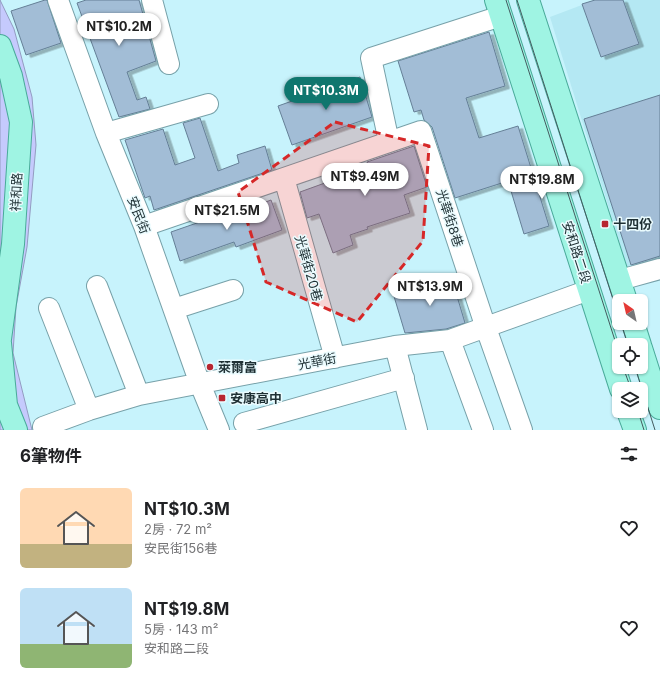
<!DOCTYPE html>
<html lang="zh-TW">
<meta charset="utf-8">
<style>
body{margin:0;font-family:Inter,"Noto Sans TC",sans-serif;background:#f2f2f2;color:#202124;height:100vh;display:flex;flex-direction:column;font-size:15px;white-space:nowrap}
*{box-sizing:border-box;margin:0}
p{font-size:13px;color:#757577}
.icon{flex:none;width:22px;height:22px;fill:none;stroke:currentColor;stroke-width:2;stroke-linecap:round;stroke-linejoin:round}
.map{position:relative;height:430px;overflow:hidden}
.side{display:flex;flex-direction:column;background:#fff;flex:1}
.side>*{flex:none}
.needle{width:26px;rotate:326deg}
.tools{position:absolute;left:612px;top:294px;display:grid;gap:8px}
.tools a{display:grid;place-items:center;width:36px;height:36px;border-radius:6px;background:#fff;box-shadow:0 1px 3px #0004;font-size:20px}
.price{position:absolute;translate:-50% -34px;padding:0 9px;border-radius:14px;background:#fff;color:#222;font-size:13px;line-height:26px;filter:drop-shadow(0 1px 2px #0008)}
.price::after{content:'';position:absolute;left:50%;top:24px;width:12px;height:9px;margin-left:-6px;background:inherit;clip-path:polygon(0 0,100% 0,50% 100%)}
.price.on{background:#0f766e;color:#fff}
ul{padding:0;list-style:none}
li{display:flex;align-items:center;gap:12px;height:100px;padding:0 20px}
li span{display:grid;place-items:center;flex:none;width:112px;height:80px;border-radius:6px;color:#555}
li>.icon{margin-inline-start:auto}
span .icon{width:48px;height:48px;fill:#fffc;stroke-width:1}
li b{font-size:17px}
h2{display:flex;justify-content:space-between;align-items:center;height:48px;padding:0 20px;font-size:17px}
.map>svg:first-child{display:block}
.built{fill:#b4e8f3}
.water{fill:#c5cafd;stroke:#939cc1}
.building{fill:#a2bdd6;stroke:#657f96;filter:url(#shadow)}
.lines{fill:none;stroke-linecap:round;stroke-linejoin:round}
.minor-casing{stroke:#77a1a9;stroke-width:22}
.major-casing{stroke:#49aa99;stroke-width:24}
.minor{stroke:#fff;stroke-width:20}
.major{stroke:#9ff4e3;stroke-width:22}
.tram{stroke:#435a5f;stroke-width:1}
.marked{fill:#d62828;fill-opacity:0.2;stroke:#d62828;stroke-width:3;stroke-dasharray:8 5;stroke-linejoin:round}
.poi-dot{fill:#b72631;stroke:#eafbfe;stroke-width:1.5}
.labels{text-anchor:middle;stroke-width:3;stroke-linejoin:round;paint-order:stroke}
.street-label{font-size:13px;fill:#1f3034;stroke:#eafbfe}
.poi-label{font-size:13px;font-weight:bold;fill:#1f3034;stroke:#eafbfe;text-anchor:start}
</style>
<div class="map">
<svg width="660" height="430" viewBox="0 0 660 430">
<defs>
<filter id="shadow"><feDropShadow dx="4.5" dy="2.5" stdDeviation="0" flood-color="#0004"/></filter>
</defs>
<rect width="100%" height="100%" fill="#c7f3fc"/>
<path class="built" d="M 595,0 L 660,0 L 660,261 L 628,270 L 550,17 Z"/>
<path class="water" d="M 0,0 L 14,29 L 32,97 L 36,145 L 27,247 L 16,307 L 13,353 L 32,430 L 0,430 Z"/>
<path class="building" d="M 45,0 L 47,0 L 61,43 L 26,55 L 11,11 Z
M 86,0 L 139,0 L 156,61 L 127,72 L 137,100 L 146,97 L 150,109 L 119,117 L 77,3 Z
M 595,0 L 623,0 L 639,44 L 601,57 L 582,4 Z
M 489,32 L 505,86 L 466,98 L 479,138 L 518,126 L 549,226 L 524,234 L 508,181 L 455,198 L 432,127 L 424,120 L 421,110 L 414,112 L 398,61 Z
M 360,77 L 372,117 L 292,145 L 278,106 Z
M 660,95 L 660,256 L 631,265 L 584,119 Z
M 200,118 L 218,171 L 239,163 L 237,155 L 265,146 L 272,170 L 154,210 L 150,196 L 145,198 L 125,140 L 163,129 L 175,165 L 195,158 L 183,123 Z
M 414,146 L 427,187 L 404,195 L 410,213 L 367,227 L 368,229 L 350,235 L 353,245 L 333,253 L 319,214 L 307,218 L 300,192 L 369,167 L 367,162 Z
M 271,200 L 282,230 L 236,247 L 234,242 L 180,261 L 171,232 L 217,216 L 218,220 Z
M 451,276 L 465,323 L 446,329 L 405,333 L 393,293 Z"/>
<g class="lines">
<defs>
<path id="minor" d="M 58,0 L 106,133 L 144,226 L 200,384 L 219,430
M 152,0 L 169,64
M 106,133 L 208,104
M 389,142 L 371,58 L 501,16
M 284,178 L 335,358
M 144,226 L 421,131 L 486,328 L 522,430
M 620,280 L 660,269
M 97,286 L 139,395
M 49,308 L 89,410
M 174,309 L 233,290
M 450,340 L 483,430
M 395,346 L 417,430
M 244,423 L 404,378
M 43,427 L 89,410 L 139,395 L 395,346 L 450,340 L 589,290"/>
<path id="major" d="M 496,0 L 621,389
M 528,0 L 626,301
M 0,46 L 11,76 L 21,122 L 13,244 L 0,339
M 633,323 L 640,345
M 0,343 L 6,405 L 16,430
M 641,348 L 660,408
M 628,411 L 635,430"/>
</defs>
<use href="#minor" class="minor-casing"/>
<use href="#major" class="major-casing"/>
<use href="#minor" class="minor"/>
<use href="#major" class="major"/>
<path class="tram" d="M 506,0 L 619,353
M 517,0 L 619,318
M 621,323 L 628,345
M 623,367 L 631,389
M 635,367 L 655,430
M 638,411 L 644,430"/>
</g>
<path class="marked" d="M 335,122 L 429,146 L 423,241 L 357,322 L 266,282 L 238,192 Z"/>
<g class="poi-dot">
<rect x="601" y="220" width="8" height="8" rx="2"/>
<circle cx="210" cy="367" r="4"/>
<rect x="218" y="394" width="8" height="8" rx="2"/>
</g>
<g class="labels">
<g class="street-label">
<text transform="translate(16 192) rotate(-87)" y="5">祥和路</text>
<text transform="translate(139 215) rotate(69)" y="5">安民街</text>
<text transform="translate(450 218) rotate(72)" y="5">光華街8巷</text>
<text transform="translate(577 252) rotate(72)" y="5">安和路二段</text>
<text transform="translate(309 268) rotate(74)" y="5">光華街20巷</text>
<text transform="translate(317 361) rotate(-11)" y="5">光華街</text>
</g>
<g class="poi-label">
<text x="613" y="229">十四份</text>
<text x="218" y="372">萊爾富</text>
<text x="230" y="403">安康高中</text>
</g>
</g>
</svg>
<div class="tools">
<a><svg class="needle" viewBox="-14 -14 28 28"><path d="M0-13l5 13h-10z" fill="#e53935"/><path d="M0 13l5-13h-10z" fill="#757577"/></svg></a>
<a><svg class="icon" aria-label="locate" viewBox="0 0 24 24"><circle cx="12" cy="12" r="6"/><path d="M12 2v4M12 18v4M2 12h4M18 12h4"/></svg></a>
<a><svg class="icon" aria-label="layers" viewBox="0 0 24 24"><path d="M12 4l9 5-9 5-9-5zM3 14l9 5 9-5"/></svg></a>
</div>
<b class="price" style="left:119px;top:47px">NT$10.2M</b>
<b class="price on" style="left:326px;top:111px">NT$10.3M</b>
<b class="price" style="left:365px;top:197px">NT$9.49M</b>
<b class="price" style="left:542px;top:200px">NT$19.8M</b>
<b class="price" style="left:227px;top:231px">NT$21.5M</b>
<b class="price" style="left:430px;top:307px">NT$13.9M</b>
</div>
<section class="side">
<h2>6筆物件<svg class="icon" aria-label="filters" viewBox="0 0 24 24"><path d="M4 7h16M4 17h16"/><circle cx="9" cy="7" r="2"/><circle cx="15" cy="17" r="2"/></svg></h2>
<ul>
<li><span style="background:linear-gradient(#ffd9b3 70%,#c2b280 0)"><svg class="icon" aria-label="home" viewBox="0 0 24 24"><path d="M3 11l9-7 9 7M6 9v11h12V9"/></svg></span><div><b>NT$10.3M</b><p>2房 · 72 m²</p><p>安民街156巷</p></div><svg class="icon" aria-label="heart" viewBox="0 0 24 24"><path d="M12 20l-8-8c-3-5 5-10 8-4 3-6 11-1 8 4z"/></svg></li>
<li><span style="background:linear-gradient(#bfe0f5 70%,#8fb573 0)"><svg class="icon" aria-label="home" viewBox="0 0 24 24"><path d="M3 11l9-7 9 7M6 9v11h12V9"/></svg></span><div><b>NT$19.8M</b><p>5房 · 143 m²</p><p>安和路二段</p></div><svg class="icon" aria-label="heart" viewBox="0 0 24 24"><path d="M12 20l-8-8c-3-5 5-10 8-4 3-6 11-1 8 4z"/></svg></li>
</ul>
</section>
